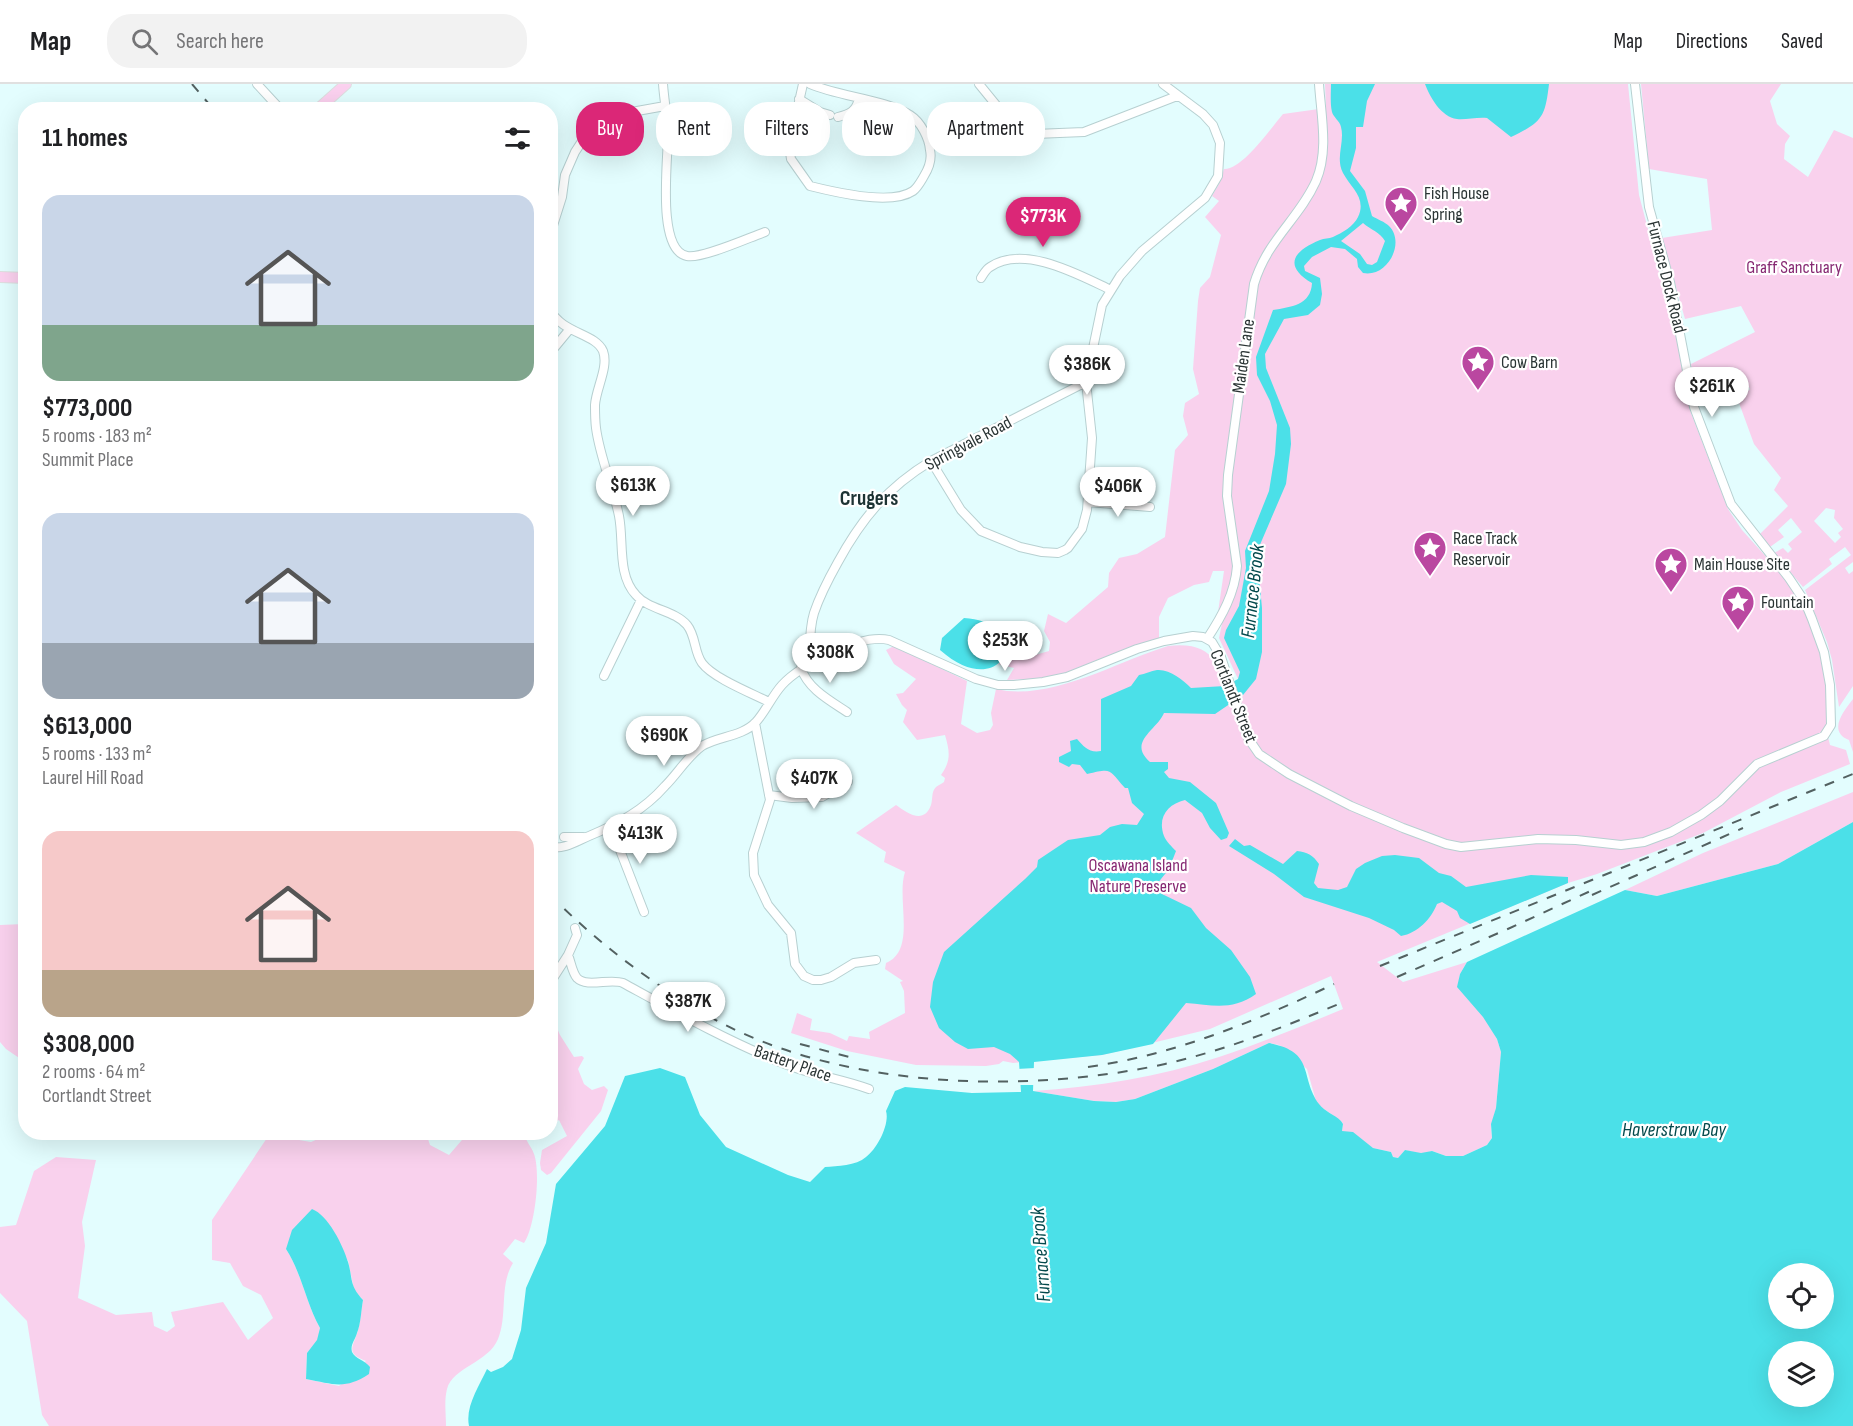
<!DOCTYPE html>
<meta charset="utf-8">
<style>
body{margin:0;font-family:"Sofia Sans Condensed",sans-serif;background:#f2f2f2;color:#202124;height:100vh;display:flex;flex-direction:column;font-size:22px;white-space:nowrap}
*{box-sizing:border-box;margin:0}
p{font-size:20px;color:#757577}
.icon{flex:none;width:33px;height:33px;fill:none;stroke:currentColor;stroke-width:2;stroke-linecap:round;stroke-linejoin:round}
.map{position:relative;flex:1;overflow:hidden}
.details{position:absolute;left:18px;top:18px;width:540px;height:1038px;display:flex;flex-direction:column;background:#fff;border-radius:24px;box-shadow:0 6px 24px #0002}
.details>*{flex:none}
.top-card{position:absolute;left:576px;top:18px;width:570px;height:54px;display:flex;gap:12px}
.tools{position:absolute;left:1768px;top:1179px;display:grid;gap:12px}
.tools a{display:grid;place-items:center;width:66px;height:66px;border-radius:50%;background:#fff;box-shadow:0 6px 24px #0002;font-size:30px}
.price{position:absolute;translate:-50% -51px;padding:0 14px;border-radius:21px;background:#fff;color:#222;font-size:20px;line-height:39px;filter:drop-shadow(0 2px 3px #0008)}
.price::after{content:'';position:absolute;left:50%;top:36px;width:18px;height:14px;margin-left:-9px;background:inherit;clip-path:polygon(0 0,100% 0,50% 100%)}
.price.selected{background:#db2777;color:#fff}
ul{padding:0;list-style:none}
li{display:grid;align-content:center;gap:12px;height:318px;padding:0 24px}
li span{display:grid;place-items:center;height:186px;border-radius:18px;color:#555}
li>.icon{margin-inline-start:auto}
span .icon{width:108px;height:108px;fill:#fffc;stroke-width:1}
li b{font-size:26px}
h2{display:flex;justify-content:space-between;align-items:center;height:72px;padding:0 24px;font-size:26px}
.chip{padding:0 21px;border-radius:24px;background:#fff;box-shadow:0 6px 24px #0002;font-size:21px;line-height:54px}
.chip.selected{background:#db2777;color:#fff}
header{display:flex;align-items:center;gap:36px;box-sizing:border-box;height:84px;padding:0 30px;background:#fff;border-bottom:2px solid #e0e0e0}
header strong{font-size:28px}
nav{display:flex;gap:33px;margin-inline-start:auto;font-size:21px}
.search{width:420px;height:54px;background:#f2f2f2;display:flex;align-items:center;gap:15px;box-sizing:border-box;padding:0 21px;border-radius:24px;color:#757577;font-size:22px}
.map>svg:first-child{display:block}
.green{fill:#f9d1ed;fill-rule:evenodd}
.water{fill:#4be0e8;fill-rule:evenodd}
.pier{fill:#e3fdfe}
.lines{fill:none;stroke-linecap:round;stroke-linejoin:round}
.minor-casing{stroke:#b7d0d1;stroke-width:10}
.major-casing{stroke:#dddfdf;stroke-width:12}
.minor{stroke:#fff;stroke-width:8}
.major{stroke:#fbd1ef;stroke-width:10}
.rail{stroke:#536161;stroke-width:2;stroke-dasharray:10 10;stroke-linecap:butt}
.labels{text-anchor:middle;stroke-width:4.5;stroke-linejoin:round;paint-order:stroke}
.poi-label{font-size:18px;fill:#2a3434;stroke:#fff;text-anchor:start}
.park-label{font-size:18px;fill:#862872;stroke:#fff}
.street-label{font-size:18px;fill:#2a3434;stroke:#fff}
.water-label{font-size:20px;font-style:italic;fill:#03494c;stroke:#fff}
.quarter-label{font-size:21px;font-weight:bold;fill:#1e3334;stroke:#fff}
</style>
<header>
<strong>Map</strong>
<div class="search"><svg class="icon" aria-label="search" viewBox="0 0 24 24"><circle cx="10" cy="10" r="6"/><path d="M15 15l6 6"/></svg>Search here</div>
<nav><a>Map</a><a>Directions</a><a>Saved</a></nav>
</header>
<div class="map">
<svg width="1853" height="1342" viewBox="0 0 1853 1342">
<rect width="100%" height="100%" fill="#e3fdfe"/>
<path class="green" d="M 1325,0 L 1628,0 L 1639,111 L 1677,255 L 1691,329 L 1728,425 L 1742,446 L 1786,495 L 1802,521 L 1820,566 L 1827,598 L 1828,637 L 1826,645 L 1830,661 L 1846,666 L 1850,680 L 1781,708 L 1703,749 L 1597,790 L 1568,799 L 1377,878 L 1403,898 L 1467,878 L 1460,890 L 1458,903 L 1483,932 L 1497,955 L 1501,968 L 1496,1024 L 1491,1043 L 1492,1054 L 1487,1061 L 1463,1072 L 1446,1072 L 1432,1067 L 1421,1070 L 1405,1066 L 1398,1074 L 1393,1073 L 1391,1068 L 1373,1064 L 1342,1047 L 1343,1040 L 1341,1037 L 1321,1023 L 1316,1017 L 1307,985 L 1279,961 L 1269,959 L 1213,985 L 1135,1015 L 1116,1018 L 1094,1017 L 1033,1007 C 1096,1003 1159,993 1219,973 C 1261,959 1302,942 1343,925 L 1331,892 L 1210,945 L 1102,971 L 1013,979 L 1003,977 L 999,980 L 986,982 L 916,981 L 847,967 L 791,949 L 797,929 L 812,935 L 810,946 L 830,949 L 847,957 L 849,952 L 870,955 L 869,948 L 905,929 L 904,907 L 900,898 L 903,897 L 885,885 L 886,879 C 917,866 896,815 905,788 L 884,778 L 886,768 L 856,749 L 896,721 C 907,729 924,741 931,721 C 933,715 931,708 936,703 C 938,701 942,700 944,698 L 945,694 L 941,691 C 951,677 950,668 945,651 L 917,656 L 903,638 L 907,626 L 902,621 L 896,610 L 903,609 L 916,595 L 894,580 L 886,566 L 894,562 L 967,597 L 961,640 L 977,649 L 990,646 L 993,641 L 991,629 L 996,605 C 1050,618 1118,577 1168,562 C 1216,557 1218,582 1232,619 L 1238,595 L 1219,554 L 1228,511 L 1217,535 L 1224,487 L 1213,487 L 1209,498 L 1194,501 L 1168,514 L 1159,533 L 1159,554 C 1125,564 1093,583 1059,592 C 1044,596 1023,595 1007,596 L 1014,584 L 998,580 L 1002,578 L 1006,557 L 1001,550 L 1022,543 L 1035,571 L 1049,567 L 1050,558 L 1044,547 L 1048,530 L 1066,539 L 1108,503 L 1109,489 L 1119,474 L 1137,470 L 1165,453 L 1175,366 L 1188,351 L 1183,332 L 1185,319 L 1199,310 L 1193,285 L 1198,217 L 1200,204 L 1210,193 L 1221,151 L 1205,133 L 1219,117 L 1212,112 L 1220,98 L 1224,85 C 1242,86 1271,44 1283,30 L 1326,24 Z
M 1641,0 L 1781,0 L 1770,17 L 1777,40 L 1790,52 L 1785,60 L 1784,75 L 1808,93 L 1834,46 L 1853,54 L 1853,478 L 1845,484 L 1849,490 L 1853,487 L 1853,602 L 1839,623 L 1832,576 L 1827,558 L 1805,506 L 1851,471 L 1845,463 L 1829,475 L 1832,480 L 1803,503 L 1774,469 L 1783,464 L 1788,469 L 1792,465 L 1788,460 L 1802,448 L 1791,434 L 1778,446 L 1784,453 L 1770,463 L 1760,450 L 1788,422 L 1774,406 L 1781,394 L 1754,360 L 1738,316 L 1750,305 L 1737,284 L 1695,306 L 1691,280 L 1755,248 L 1741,222 L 1685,235 L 1662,154 L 1712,146 L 1707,95 L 1649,85 ZM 1826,424 L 1835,426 L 1834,434 L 1843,445 L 1838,449 L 1841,453 L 1835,459 L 1814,437 Z
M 1853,615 L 1853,668 L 1849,656 C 1827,647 1844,627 1853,615 Z
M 1853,708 L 1853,738 L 1778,780 L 1657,812 L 1625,806 L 1703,769 Z
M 25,840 L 26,840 L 25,978 L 6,965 L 0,958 L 0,841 Z
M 551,930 L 560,951 L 574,973 L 582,972 L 584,974 L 578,985 L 584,1000 L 592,1006 L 604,1002 L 608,1006 L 601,1027 L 551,1089 L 547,1091 L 541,1086 L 540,1079 L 542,1066 L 567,1052 L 559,1036 L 551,1040 Z
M 332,1049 L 420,1049 L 427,1052 L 430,1061 L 449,1071 L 468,1049 L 524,1049 C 525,1056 531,1062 534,1070 C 541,1089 535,1143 524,1159 L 515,1155 L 503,1170 L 513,1179 C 499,1201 508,1231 498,1255 C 488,1279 453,1283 447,1305 C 444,1317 446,1330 446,1342 L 49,1342 L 42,1331 L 27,1237 L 0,1209 L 0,1143 L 16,1141 L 34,1087 L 56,1073 L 96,1076 L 82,1138 L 85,1162 L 78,1214 L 116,1231 L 152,1228 L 154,1242 L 167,1248 L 175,1242 L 171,1228 L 223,1218 L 248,1256 L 273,1234 L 261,1211 L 243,1202 L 230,1179 L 212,1176 L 212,1136 L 269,1051 L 311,1058 ZM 286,1165 L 348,1176 L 354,1206 L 363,1216 C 361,1226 361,1236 358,1246 C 354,1262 344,1269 366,1277 L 339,1302 L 306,1295 L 307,1269 L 318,1256 L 320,1244 C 306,1219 302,1190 286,1165 Z"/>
<path class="water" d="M 1331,0 L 1375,0 L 1367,17 L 1363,43 L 1356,43 L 1356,64 L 1350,87 L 1365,107 L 1372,132 C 1377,135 1385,138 1389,142 C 1406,159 1387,194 1363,189 L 1358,183 L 1357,175 L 1345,165 L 1331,163 L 1312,173 L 1304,182 L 1305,187 L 1320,194 L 1322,210 L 1320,221 L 1308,231 L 1284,235 L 1265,270 L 1266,284 L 1290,344 L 1291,360 L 1286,400 L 1259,463 L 1258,482 L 1262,524 L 1262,568 L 1256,595 L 1243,611 L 1215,630 L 1164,629 C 1157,646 1127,658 1150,678 L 1168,678 L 1168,685 L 1164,688 L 1169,694 L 1190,698 L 1216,719 L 1229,749 L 1227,754 L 1221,756 L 1210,744 L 1202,729 L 1185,716 C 1168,720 1157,733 1164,752 C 1166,757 1172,763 1176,767 L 1169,785 L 1157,800 L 1162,810 L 1191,824 L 1206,844 L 1231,866 L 1250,893 L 1256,910 C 1232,927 1213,921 1186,919 L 1153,960 L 1102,971 L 1034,978 L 1033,1007 L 1094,1017 L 1116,1018 L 1135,1015 L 1213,985 L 1269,959 C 1316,968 1299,992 1319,1020 C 1325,1028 1334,1030 1341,1037 L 1343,1040 L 1342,1047 L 1353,1048 L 1373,1064 L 1391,1068 L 1393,1073 L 1398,1074 L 1405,1066 L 1421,1069 L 1432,1067 L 1446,1072 L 1463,1072 L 1487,1061 L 1492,1054 L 1491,1040 L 1496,1024 L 1501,968 L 1497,955 L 1483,933 L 1457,903 L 1460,890 L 1467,878 L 1625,806 L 1657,812 L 1778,780 L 1853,738 L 1853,1342 L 469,1342 C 465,1323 479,1302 487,1285 L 491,1288 L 503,1283 L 512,1275 L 521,1246 L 526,1204 L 546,1159 L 556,1100 L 605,1042 L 625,992 L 660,984 L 685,993 L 700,1031 L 726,1063 L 788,1091 L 810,1098 L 825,1083 C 837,1082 856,1082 866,1073 C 877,1065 890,1040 886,1027 L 895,1007 L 905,1003 L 972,1009 L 1021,1008 L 1019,978 L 1010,970 L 994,963 L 968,965 L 955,958 L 939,944 L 930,923 L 933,898 L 944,868 L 1025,795 L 1037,783 L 1038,776 L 1068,756 L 1100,751 L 1110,743 L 1122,740 L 1137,741 L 1144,730 L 1132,719 L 1128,704 L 1125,704 C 1108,685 1113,684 1087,690 L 1080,681 L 1072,680 L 1069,683 L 1059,678 L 1059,673 L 1071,667 L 1070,657 L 1077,655 C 1084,663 1089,669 1101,667 L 1101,615 L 1131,602 L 1139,591 C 1145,590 1151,587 1157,586 C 1170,585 1183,596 1191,604 L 1225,602 L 1238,595 L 1240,588 L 1224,554 L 1226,546 L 1239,522 L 1246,484 L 1245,467 L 1269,407 L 1275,370 L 1277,341 L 1270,317 L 1257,291 L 1256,273 L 1273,226 C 1291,223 1311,221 1312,199 C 1283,182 1293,167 1320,156 C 1324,154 1329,155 1333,153 C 1342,149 1354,142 1358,133 C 1367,114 1351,104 1343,89 C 1335,74 1345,58 1341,43 C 1340,37 1333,33 1332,28 C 1330,20 1331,8 1331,0 ZM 1363,139 C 1371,146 1380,148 1385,157 L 1377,178 L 1372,181 L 1367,180 L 1360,170 L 1341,157 ZM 1779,1190 L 1824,1190 L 1824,1234 L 1779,1234 ZM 1779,1268 L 1824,1268 L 1824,1312 L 1779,1312 Z
M 1425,0 L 1549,0 C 1545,34 1542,38 1511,53 L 1487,34 C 1477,33 1465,36 1457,35 C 1441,33 1430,13 1425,0 Z
M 964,534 C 1039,539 1003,622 940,566 L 942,554 Z
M 1235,755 L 1244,762 L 1250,761 L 1283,780 L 1297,767 C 1307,768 1313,771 1319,780 L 1314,799 L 1318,804 L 1338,806 L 1347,803 L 1356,785 L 1365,779 L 1382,772 L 1395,771 L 1419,774 L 1439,789 L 1451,792 L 1466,803 L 1531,791 L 1568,793 L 1568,799 L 1470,840 L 1460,834 L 1457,827 L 1442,818 L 1437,820 C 1431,835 1418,849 1401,852 L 1394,846 L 1369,834 L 1304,813 L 1274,790 L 1229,762 Z
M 312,1125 C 328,1131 343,1161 348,1178 C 353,1195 349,1201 363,1216 C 361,1227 361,1239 357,1249 C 355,1256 350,1261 352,1268 C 355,1275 365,1276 370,1283 L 369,1290 C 345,1306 333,1300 306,1295 L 307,1269 L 317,1256 L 320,1244 C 306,1219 302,1190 286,1165 L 292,1146 Z"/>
<path class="pier" d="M 1035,984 L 1034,1001 L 1020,1001 L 1017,985 Z"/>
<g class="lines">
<defs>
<path id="minor" d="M 257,0 L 281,26
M 663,0 C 664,15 667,31 668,46 C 669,69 655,166 687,172 C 702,175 748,154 765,148
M 803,0 L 789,62 L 791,75 L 810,102 C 834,108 891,122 913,107 C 918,103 921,97 924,92 C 929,84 932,75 930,66 C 929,54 921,38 910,31 C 884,15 840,13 810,0
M 979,0 L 1010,38 L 1035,50 L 1084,48 L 1177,12
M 799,15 L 820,28 L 830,31
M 838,33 C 850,30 856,27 859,15
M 550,151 L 562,113 L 565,91 L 575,68 L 588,48 L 602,38 L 626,29 L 665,22
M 981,194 C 983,191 986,185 990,183 C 1024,160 1079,191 1111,206
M 550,226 C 563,250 595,249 603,267 C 609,283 596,304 595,321 C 595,328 595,336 596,344 C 600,374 613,402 619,432 C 624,457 617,491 636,511 C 649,526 674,526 687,541 C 696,552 694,568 702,579 C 713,594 751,609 769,618
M 550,269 L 569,246
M 931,377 L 961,426 L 981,447 L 1020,463 L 1042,468 L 1058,469 L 1065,466 L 1068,464 L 1082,445 L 1087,426 L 1092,354 L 1086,298
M 1088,418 L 1150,423
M 1207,555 C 1222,532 1235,509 1237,482 L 1227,412 L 1228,391 L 1254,200 C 1267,156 1299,135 1316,97 C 1329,67 1321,31 1319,0
M 809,580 C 810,563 809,545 814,529 C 820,511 829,494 838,478 C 862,434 888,403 931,377 L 1086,298 L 1102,221 L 1120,192 L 1142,167 L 1205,114 L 1218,92 L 1220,59 L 1213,41 L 1203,30 L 1163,0
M 801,584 C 808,605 829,616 847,628
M 604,592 L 641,516
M 755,639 L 770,716 L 753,769 L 754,791 L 768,821 L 791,849 L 795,880 L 804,892 L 813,896 L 821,896 L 831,893 L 854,879 L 876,876
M 769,711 L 792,714 L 822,713 L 848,698
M 611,743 L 644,828
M 564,753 L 583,753
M 550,763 C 564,766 577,757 589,752 C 618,740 644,726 665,702 C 678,689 687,673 702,662 C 718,652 742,653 756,638 C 766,627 772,612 782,601 C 801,580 861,549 889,556 L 976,595 L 998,601 L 1014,601 L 1043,598 L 1067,593 L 1137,565 L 1164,557 L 1193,552 L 1203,553 L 1212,558 L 1221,573 L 1248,654 L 1259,670 L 1289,690 L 1351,722 L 1403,744 L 1446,760 L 1461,763 L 1538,755 L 1576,756 L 1621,761 L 1644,758 L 1671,748 L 1701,731 L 1720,717 L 1757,680 L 1824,652 L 1831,641 L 1830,601 L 1824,568 L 1812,535 L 1805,518 L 1789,494 L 1731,420 L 1694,323 L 1670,198 L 1649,123 L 1635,0
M 575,844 L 577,851 L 568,871 C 571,878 572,888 577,894 C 587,904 610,894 623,899 C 676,928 729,958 785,980 C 812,991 842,995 869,1005
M 550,899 L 568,871"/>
<path id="major" d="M 317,26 L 346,0
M 0,193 L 26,194"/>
</defs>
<use href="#minor" class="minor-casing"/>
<use href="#major" class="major-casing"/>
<use href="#minor" class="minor"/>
<use href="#major" class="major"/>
<path class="rail" d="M 192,0 L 214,26
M 550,811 C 597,858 648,897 705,930 C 834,1005 1022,1011 1165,980 C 1226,966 1284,943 1341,919
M 1592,811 L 1743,744
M 1380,882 L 1853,690
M 1397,893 L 1510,844 L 1597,804
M 800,960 L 849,973
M 1088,983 C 1174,971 1256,937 1334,900"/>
</g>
<defs>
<symbol id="sight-pin" viewBox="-11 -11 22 30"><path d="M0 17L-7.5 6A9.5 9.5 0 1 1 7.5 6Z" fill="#ba47a0" stroke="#fff"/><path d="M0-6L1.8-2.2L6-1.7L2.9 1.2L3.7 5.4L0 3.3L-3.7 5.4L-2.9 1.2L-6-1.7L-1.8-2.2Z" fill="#fff"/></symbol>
</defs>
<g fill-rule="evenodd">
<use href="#sight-pin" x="1382" y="100" width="38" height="52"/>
<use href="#sight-pin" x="1459" y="259" width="38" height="52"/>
<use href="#sight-pin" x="1411" y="445" width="38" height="52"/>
<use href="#sight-pin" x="1652" y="461" width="38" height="52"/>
<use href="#sight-pin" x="1719" y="499" width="38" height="52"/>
</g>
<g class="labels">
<g class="poi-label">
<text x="1424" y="115">Fish House<tspan x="1424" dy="21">Spring</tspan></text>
<text x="1501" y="284">Cow Barn</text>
<text x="1453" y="460">Race Track<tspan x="1453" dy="21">Reservoir</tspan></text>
<text x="1694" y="486">Main House Site</text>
<text x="1761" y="524">Fountain</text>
</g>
<g class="park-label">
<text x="1794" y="189">Graff Sanctuary</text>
<text x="1138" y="787">Oscawana Island<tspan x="1138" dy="21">Nature Preserve</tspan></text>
</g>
<g class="street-label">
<text transform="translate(1667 193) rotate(76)" y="6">Furnace Dock Road</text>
<text transform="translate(1243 272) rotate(-82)" y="6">Maiden Lane</text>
<text transform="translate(968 359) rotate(-28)" y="6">Springvale Road</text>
<text transform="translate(1234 612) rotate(68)" y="6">Cortlandt Street</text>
<text transform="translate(793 979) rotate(19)" y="6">Battery Place</text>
</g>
<g class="water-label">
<text transform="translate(1252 507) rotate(-84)" y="7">Furnace Brook</text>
<text x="1674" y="1052">Haverstraw Bay</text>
<text transform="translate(1040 1171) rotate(-94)" y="7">Furnace Brook</text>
</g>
<g class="quarter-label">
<text x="869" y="421">Crugers</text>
</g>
</g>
</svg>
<div class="tools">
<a><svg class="icon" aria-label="locate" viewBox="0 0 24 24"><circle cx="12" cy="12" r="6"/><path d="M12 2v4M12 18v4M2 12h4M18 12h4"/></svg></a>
<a><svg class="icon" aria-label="layers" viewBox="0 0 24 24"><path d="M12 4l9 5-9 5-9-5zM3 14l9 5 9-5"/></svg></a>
</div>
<b class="price selected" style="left:1043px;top:164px">$773K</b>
<b class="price" style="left:1087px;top:312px">$386K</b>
<b class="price" style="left:1712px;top:334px">$261K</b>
<b class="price" style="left:633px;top:433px">$613K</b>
<b class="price" style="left:1118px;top:434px">$406K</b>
<b class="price" style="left:1005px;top:588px">$253K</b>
<b class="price" style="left:830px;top:600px">$308K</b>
<b class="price" style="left:664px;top:683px">$690K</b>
<b class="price" style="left:814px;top:726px">$407K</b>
<b class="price" style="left:640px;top:781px">$413K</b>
<b class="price" style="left:688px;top:949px">$387K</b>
<div class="top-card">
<a class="chip selected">Buy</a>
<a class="chip">Rent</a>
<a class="chip">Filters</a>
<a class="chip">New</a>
<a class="chip">Apartment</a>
</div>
<section class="details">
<h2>11 homes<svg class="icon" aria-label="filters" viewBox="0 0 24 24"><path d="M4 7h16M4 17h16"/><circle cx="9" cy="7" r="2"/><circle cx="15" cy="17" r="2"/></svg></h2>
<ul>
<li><span style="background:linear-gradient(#c9d6e8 70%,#7fa58c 0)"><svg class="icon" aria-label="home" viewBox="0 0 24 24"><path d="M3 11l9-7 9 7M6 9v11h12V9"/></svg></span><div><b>$773,000</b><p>5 rooms · 183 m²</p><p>Summit Place</p></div></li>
<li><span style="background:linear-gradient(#c9d6e8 70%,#9aa5b1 0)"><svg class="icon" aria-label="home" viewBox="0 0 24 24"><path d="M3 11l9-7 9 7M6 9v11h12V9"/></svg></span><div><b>$613,000</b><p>5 rooms · 133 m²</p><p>Laurel Hill Road</p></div></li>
<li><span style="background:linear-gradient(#f6c9c9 75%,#b9a48a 0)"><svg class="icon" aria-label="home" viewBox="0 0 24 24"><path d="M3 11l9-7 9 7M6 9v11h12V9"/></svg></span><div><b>$308,000</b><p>2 rooms · 64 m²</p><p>Cortlandt Street</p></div></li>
</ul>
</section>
</div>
